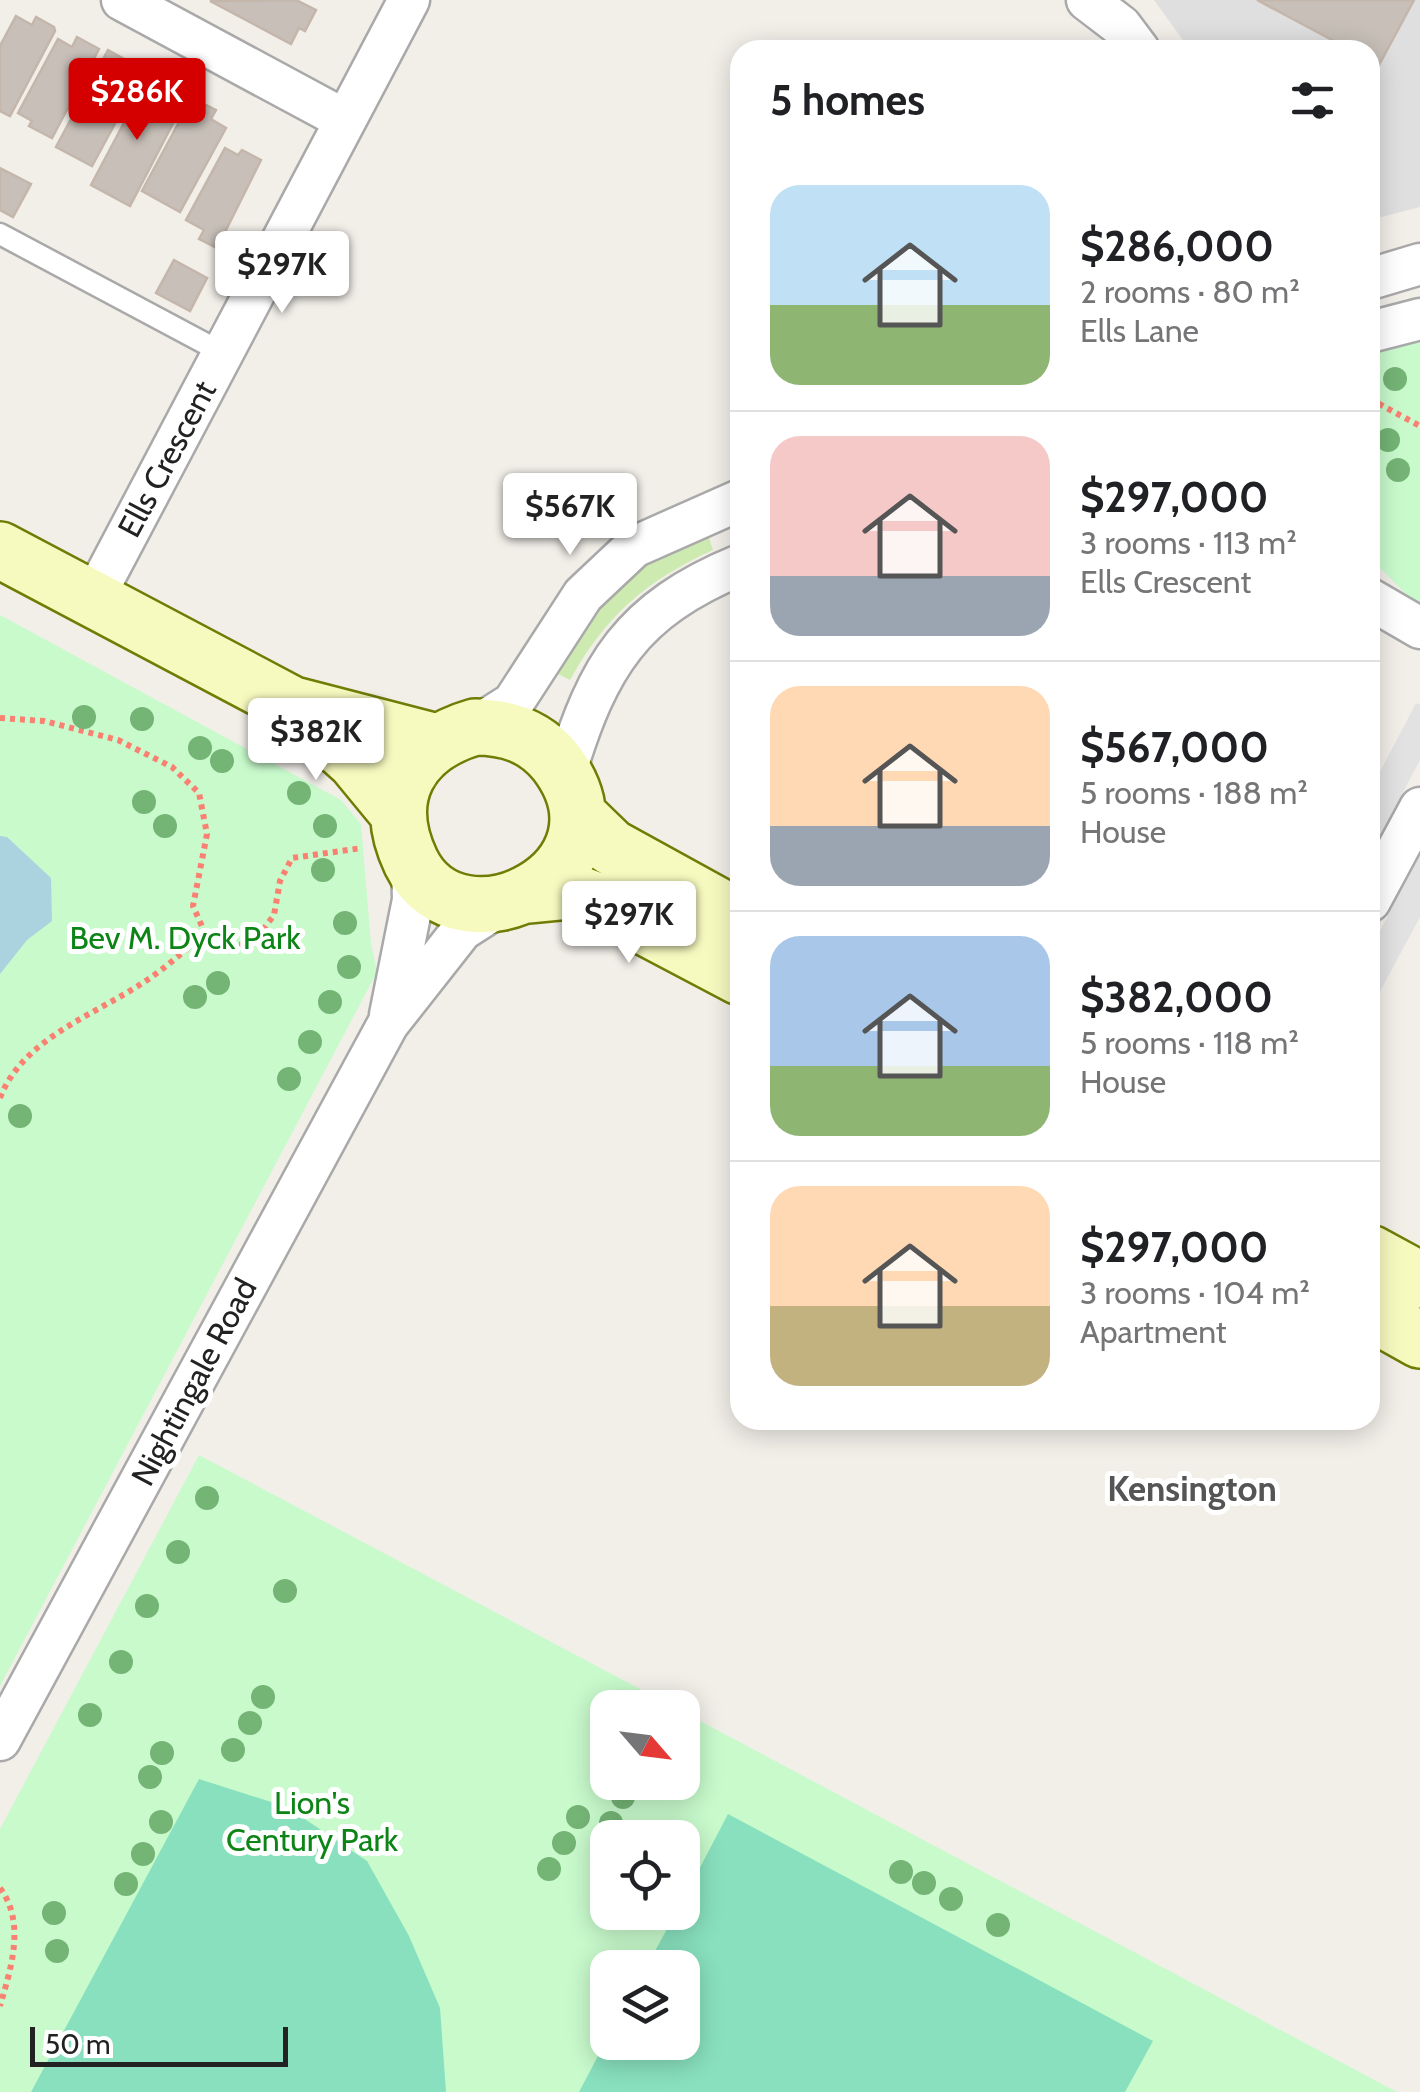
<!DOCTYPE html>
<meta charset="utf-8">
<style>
body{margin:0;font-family:Cabin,sans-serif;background:#f2f2f2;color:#202124;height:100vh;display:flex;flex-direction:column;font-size:38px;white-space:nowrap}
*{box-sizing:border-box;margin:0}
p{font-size:32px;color:#757577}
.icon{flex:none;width:55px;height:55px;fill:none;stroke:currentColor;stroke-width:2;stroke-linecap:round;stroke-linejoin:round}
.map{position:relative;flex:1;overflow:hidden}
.details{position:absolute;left:730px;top:40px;width:650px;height:1390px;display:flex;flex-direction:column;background:#fff;border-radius:30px;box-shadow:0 5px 25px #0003}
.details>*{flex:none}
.needle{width:65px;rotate:118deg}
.buttons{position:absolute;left:590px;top:1690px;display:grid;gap:20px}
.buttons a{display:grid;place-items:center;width:110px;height:110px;border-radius:20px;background:#fff;box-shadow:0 5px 25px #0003;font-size:50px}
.scale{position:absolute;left:30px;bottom:25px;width:258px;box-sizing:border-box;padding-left:10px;border:5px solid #222;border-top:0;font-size:28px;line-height:35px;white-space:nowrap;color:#222;-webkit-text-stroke:8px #fff;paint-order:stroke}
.price{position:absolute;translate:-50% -85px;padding:0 22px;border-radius:10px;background:#fff;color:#222;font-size:32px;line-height:65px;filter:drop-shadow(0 2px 5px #0008)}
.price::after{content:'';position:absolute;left:50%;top:60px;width:30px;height:22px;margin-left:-15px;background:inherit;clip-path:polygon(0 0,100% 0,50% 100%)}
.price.on{background:#d40000;color:#fff}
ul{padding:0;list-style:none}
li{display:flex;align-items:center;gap:30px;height:250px;padding:0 40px}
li+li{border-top:2px solid #e0e0e0}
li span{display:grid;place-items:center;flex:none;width:280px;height:200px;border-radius:30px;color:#555}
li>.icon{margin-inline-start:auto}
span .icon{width:120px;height:120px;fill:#fffc;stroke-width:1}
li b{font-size:42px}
h2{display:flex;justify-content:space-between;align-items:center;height:120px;padding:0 40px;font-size:42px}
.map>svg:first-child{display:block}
.residential{fill:#e0dfdf}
.grass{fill:#cdebb0}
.park{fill:#c8facc;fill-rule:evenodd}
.pitch{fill:#88e0be}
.parking{fill:#e2e2e2}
.water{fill:#aad3df}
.building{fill:#c7bfb8;stroke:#c4b6ab;stroke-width:2.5}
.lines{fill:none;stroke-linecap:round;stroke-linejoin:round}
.lane-casing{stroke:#a9a9a9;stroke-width:25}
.street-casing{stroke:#a9a9a9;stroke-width:45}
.secondary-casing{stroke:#707d05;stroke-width:60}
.path{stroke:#fa8072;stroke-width:6;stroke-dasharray:5 5;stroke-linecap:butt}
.lane{stroke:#fff;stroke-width:20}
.street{stroke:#fff;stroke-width:40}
.secondary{stroke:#f7fabf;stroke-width:55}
.tree{fill:#74b475}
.labels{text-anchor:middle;stroke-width:10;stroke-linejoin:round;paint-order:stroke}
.street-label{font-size:32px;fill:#222;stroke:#fff}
.park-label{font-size:32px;fill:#0c8416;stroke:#fff}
.neighbourhood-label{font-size:35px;font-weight:bold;fill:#555;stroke:#fff}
</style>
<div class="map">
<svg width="1420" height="2092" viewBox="0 0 1420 2092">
<rect width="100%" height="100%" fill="#f2efe9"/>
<path class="residential" d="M 1154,0 L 1420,0 L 1420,207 L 1370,220 L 1370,50 L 1190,50 Z"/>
<path class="grass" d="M 707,532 L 713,550 C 646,581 606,615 570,680 L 552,671 L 591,612 L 644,564 Z"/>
<path class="park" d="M 1420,341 L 1420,608 L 1380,568 L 1370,541 L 1370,353 Z
M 0,615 L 341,800 L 361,824 L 371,943 L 377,972 L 0,1686 Z
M 199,1455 L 674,1707 L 608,1708 L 608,1782 L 682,1782 L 683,1712 L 1397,2092 L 0,2092 L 0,1829 ZM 608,1838 L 682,1838 L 682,1912 L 608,1912 ZM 608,1968 L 682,1968 L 682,2042 L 608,2042 Z"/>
<path class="pitch" d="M 199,1779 L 287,1807 L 367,1861 L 409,1936 L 440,2008 L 446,2092 L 31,2092 Z
M 728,1814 L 1153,2041 L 1125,2092 L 579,2092 L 607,2039 L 608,2042 L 682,2042 L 682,1968 L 646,1967 L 676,1913 L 682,1912 L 683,1900 Z"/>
<path class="parking" d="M 1416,703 L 1420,705 L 1420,760 L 1370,854 L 1370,791 Z
M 1420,855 L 1420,917 L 1370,1010 L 1370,950 Z"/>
<path class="water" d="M 0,836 L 7,837 L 51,878 L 52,921 L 27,940 L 0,974 Z"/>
<path class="building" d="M 296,0 L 316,10 L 305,31 L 299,28 L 291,44 L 210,1 Z
M 1257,0 L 1414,0 L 1379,65 L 1370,60 L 1370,50 L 1351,50 Z
M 16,16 L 32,25 L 36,17 L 54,27 L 55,31 L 10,116 L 0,111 L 0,46 Z
M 77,37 L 99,49 L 52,138 L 29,126 L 32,121 L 18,113 L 58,39 L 72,47 Z
M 108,50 L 126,60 L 122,74 L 137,83 L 92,166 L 56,147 Z
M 150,74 L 171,86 L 164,101 L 180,110 L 130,206 L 91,185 Z
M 192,98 L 216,110 L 211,119 L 226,128 L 180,212 L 142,191 Z
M 225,148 L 238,155 L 242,150 L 261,160 L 217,248 L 199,239 L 204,230 L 186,220 Z
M 0,168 L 31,184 L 13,217 L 0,210 Z
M 174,260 L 207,278 L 190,311 L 156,293 Z"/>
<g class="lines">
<defs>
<path id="lane" d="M 0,234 L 223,353"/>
<path id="street" d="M 122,0 L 345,120
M 1087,0 L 1121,26 L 1139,50
M 1370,279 L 1420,264
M 1370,332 L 1420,319
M 93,599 L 409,0
M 1370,599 L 1420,628
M 475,727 L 513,703 L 583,595 L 634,547 L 740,500
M 565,774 C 598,665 631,610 740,565
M 1370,901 L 1420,808
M 390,1015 L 413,900 L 412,864
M 0,1740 L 388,1024 L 462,930 L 504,903"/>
<path id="secondary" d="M 0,550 L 291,704 L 355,761 L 397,812
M 294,705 L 437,742
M 475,727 C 508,727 535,736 556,762 C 640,871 459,961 411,862 C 380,797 409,746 475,727 Z
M 580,817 L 611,847 L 740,918
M 530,895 L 571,891 L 592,899 L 740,977
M 1370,1253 L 1420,1280
M 1370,1312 L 1420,1340"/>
</defs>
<use href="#lane" class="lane-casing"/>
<use href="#street" class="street-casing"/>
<use href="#secondary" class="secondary-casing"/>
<path class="path" d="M 1370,399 L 1420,426
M 0,718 L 44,721 L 118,740 L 172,767 L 199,793 L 207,834 L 193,906 L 205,933 L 221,943 L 246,945 L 259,935 L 274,915 L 280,881 L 292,858 L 362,848
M 0,1098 C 23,1038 95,1015 144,982 C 166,968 185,950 205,933
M 0,1888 C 26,1923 11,1968 0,2006"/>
<use href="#lane" class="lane"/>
<use href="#street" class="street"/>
<use href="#secondary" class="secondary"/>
</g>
<g class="tree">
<circle cx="1395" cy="379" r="12"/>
<circle cx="1388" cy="440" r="12"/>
<circle cx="1398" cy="470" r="12"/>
<circle cx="84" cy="717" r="12"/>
<circle cx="142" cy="719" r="12"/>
<circle cx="200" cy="748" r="12"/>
<circle cx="222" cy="761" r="12"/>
<circle cx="299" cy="793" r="12"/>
<circle cx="144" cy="802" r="12"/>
<circle cx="165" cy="826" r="12"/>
<circle cx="325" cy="826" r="12"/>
<circle cx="323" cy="870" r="12"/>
<circle cx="345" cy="923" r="12"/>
<circle cx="349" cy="967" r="12"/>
<circle cx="218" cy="983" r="12"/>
<circle cx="195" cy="997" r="12"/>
<circle cx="330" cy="1002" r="12"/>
<circle cx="310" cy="1042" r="12"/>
<circle cx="289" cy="1079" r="12"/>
<circle cx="20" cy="1116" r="12"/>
<circle cx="207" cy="1498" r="12"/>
<circle cx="178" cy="1552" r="12"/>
<circle cx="285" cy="1591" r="12"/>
<circle cx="147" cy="1606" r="12"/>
<circle cx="121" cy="1662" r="12"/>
<circle cx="263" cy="1697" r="12"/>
<circle cx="90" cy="1715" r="12"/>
<circle cx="250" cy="1723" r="12"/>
<circle cx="233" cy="1750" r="12"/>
<circle cx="162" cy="1753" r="12"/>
<circle cx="150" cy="1777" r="12"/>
<circle cx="623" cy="1797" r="12"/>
<circle cx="578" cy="1817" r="12"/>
<circle cx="161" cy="1822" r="12"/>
<circle cx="611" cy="1823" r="12"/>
<circle cx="564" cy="1843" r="12"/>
<circle cx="143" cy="1854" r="12"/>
<circle cx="549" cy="1869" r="12"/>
<circle cx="901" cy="1872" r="12"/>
<circle cx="924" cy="1883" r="12"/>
<circle cx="126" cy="1884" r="12"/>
<circle cx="951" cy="1899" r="12"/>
<circle cx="54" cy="1913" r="12"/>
<circle cx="998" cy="1925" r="12"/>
<circle cx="57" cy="1951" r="12"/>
</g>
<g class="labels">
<g class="street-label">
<text transform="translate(167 459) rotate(-62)" y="11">Ells Crescent</text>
<text transform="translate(194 1382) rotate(-62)" y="11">Nightingale Road</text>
</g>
<g class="park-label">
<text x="185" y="949">Bev M. Dyck Park</text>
<text x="312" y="1814">Lion's<tspan x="312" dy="37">Century Park</tspan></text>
</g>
<g class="neighbourhood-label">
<text x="1192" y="1501">Kensington</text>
</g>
</g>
</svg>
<div class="buttons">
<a><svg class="needle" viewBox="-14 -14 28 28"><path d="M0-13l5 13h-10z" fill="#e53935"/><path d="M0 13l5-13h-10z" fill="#757577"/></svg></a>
<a><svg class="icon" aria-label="locate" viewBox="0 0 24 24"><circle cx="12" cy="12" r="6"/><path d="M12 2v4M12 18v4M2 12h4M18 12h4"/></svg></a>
<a><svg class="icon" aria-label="layers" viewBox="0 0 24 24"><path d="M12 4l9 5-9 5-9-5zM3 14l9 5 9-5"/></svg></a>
</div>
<div class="scale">50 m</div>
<b class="price on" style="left:137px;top:143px">$286K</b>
<b class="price" style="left:282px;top:316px">$297K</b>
<b class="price" style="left:570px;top:558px">$567K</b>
<b class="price" style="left:316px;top:783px">$382K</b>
<b class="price" style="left:629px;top:966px">$297K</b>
<section class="details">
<h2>5 homes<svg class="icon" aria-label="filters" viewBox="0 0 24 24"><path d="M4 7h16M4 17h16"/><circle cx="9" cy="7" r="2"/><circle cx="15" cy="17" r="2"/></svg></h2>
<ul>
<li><span style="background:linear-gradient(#bfe0f5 60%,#8fb573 0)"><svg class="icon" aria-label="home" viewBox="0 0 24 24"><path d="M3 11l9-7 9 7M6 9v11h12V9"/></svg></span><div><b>$286,000</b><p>2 rooms · 80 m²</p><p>Ells Lane</p></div></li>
<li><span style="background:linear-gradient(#f6c9c9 70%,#9aa5b1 0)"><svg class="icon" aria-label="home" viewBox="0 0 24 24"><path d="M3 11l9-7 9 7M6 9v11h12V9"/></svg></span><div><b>$297,000</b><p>3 rooms · 113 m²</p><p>Ells Crescent</p></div></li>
<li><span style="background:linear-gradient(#ffd9b3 70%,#9aa5b1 0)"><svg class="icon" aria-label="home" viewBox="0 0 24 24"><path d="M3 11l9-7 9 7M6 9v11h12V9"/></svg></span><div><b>$567,000</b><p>5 rooms · 188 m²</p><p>House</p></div></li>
<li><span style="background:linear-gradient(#a9c7e8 65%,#8fb573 0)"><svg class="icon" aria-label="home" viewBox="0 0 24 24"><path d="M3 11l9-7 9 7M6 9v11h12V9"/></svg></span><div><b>$382,000</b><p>5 rooms · 118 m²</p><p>House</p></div></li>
<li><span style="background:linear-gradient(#ffd9b3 60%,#c2b280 0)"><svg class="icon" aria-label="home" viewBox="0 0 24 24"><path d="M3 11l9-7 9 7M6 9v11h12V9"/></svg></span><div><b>$297,000</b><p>3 rooms · 104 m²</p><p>Apartment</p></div></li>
</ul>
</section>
</div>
